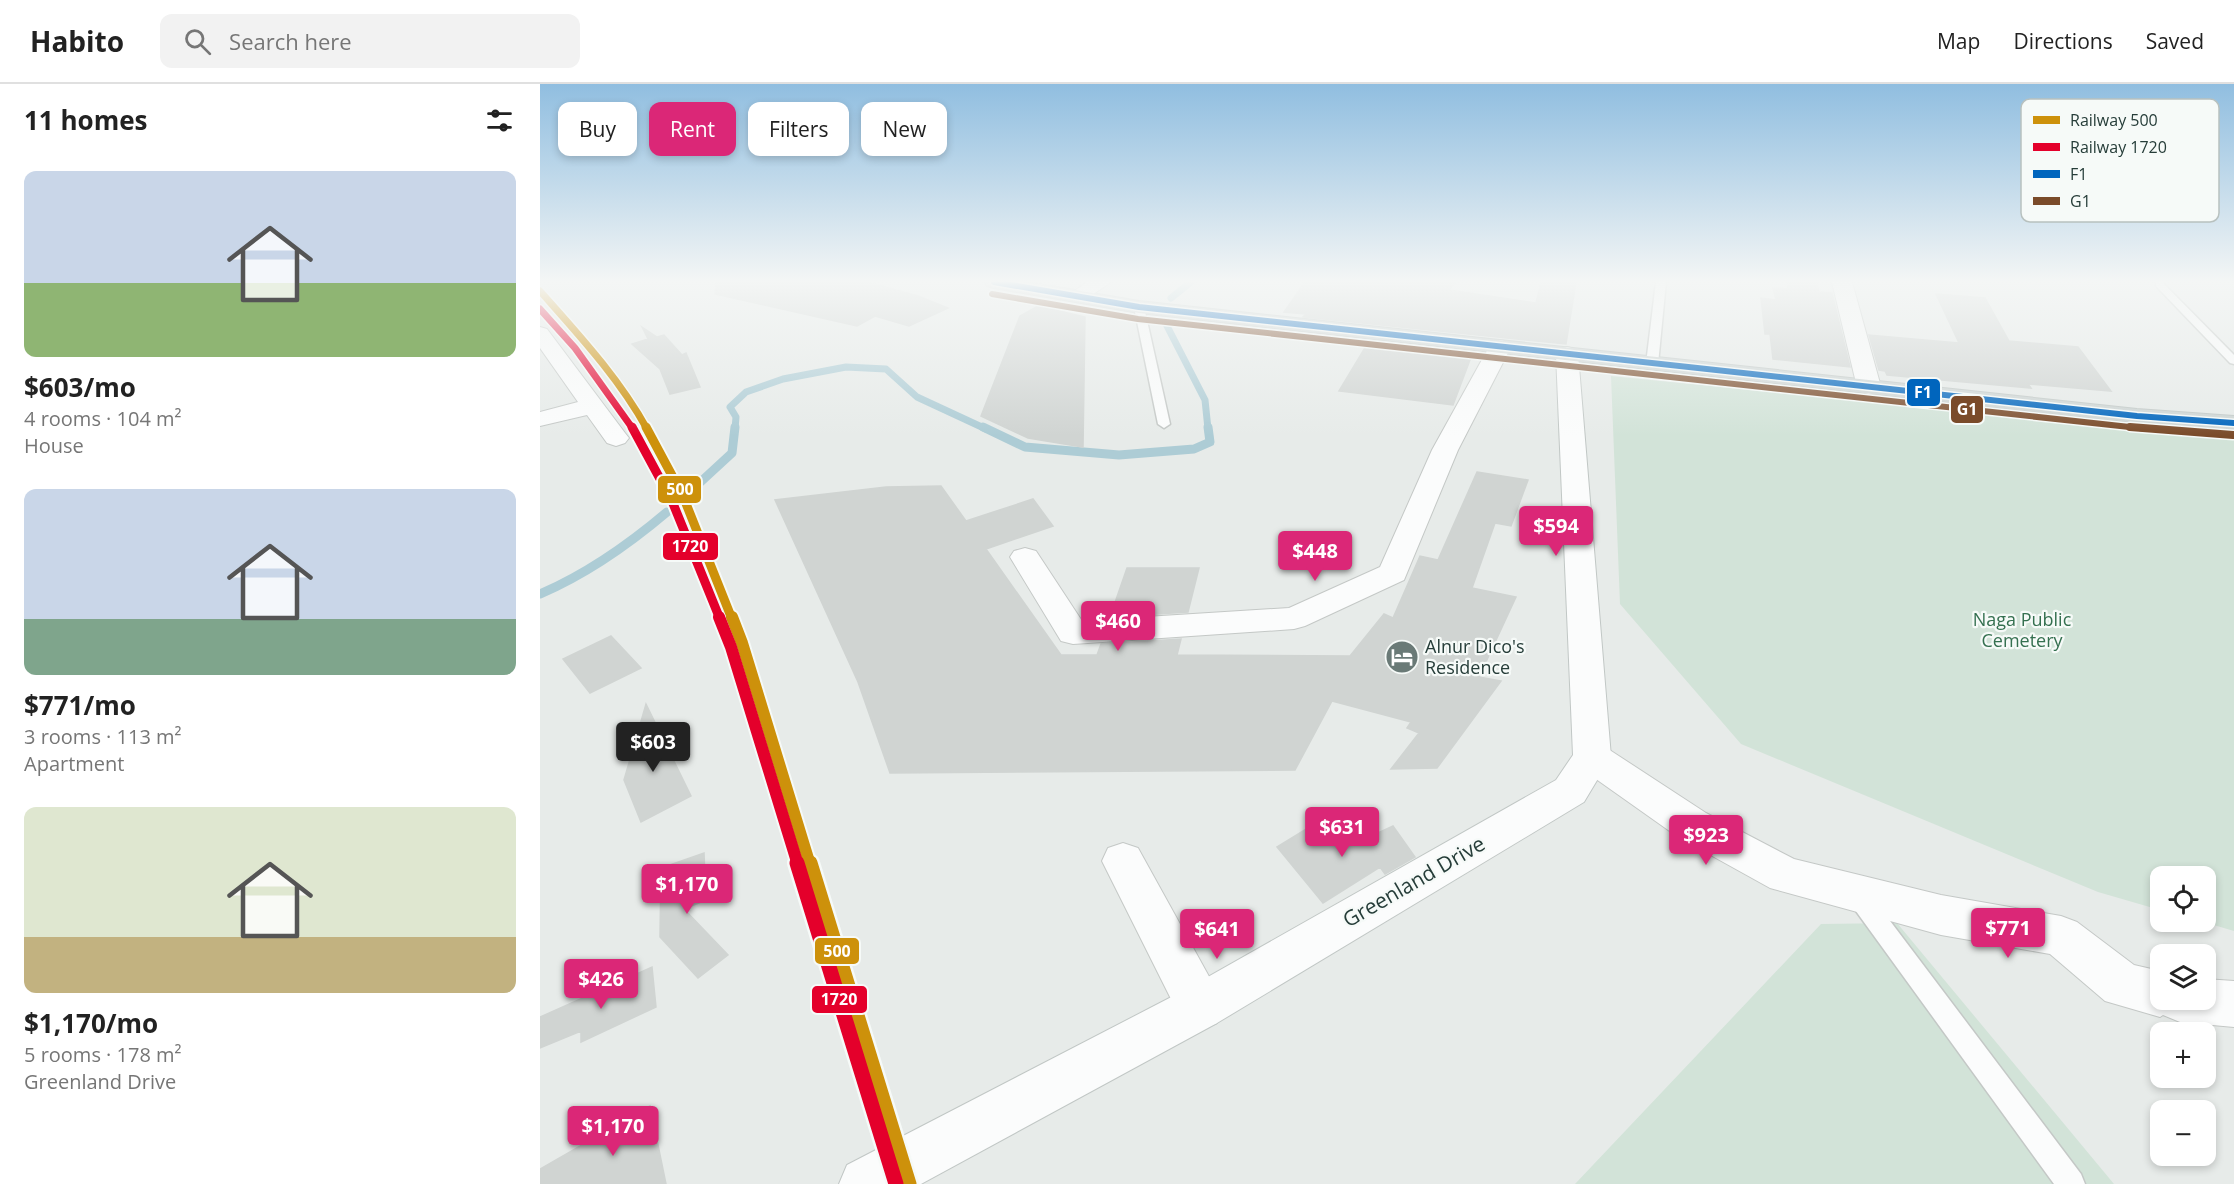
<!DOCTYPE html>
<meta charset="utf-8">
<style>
body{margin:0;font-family:"Open Sans",sans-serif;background:#f2f2f2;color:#222;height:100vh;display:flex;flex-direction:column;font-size:22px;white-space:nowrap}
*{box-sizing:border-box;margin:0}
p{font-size:20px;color:#767676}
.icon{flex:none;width:33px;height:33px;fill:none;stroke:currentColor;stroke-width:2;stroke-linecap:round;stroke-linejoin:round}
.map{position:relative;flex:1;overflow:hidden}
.sheet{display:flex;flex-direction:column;background:#fff;width:540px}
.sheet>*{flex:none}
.guide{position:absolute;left:18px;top:18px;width:570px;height:54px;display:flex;gap:12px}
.tools{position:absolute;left:1610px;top:782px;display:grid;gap:12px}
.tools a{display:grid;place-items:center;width:66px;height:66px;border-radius:12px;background:#fff;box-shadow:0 3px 9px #0003;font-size:30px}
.price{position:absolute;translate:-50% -51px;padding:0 14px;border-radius:6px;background:#db2777;color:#fff;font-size:20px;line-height:39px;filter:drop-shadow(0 2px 3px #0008)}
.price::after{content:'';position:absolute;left:50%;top:36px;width:18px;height:14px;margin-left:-9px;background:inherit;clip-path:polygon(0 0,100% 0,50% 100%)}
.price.selected{background:#222;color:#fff}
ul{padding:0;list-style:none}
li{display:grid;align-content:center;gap:12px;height:318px;padding:0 24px}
li span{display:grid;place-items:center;height:186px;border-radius:12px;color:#555}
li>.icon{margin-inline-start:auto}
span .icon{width:108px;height:108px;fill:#fffc;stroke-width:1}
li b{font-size:26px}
h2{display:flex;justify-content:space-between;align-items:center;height:72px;padding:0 24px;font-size:26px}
.chip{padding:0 21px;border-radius:12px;background:#fff;box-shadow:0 3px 9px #0003;font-size:21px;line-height:54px}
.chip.selected{background:#db2777;color:#fff}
header{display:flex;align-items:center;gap:36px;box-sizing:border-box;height:84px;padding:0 30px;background:#fff;border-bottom:2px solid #e0e0e0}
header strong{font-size:28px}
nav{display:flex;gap:33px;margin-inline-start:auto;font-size:21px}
.search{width:420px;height:54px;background:#f2f2f2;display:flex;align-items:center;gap:15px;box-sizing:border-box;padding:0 21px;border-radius:12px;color:#767676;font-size:22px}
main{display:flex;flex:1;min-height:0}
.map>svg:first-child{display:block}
.green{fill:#d2e3d8}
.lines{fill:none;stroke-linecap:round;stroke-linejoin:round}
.stream-far1{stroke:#adccd5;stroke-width:7}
.stream{stroke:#adccd5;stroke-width:9}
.building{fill:#d0d4d2;stroke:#d0d4d2;stroke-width:1.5}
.lane-casing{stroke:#c4c8c6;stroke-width:3}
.street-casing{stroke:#c4c8c6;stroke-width:2}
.secondary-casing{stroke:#c1c7c5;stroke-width:2}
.primary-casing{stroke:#c3cac8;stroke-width:2}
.lane{fill:#fbfcfc;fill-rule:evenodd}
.street{fill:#fbfcfc;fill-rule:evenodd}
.secondary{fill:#fbfcfc;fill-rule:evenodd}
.primary{fill:#cfd6d5;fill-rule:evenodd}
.bus-1-casing{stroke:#f6faf8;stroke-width:9}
.bus-2-far1-casing{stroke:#f6faf8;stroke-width:9}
.bus-2-casing{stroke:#f6faf8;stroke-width:11}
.bus-1{stroke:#0065bd;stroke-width:6}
.bus-2-far1{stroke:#7a4b2a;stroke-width:6}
.bus-2{stroke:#7a4b2a;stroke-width:8}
.rail-1-far3-casing{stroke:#f6faf8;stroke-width:10}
.rail-1-far2-casing{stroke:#f6faf8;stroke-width:13}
.rail-1-far1-casing{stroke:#f6faf8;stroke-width:16}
.rail-1-casing{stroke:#f6faf8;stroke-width:20}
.rail-2-far3-casing{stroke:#f6faf8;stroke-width:10}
.rail-2-far2-casing{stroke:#f6faf8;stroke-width:13}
.rail-2-far1-casing{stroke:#f6faf8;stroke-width:16}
.rail-2-casing{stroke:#f6faf8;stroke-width:20}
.rail-1-far3{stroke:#cd910b;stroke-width:7}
.rail-1-far2{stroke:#cd910b;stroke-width:9}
.rail-1-far1{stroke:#cd910b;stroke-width:12}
.rail-1{stroke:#cd910b;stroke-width:15}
.rail-2-far3{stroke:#e4002b;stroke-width:7}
.rail-2-far2{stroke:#e4002b;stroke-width:9}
.rail-2-far1{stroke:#e4002b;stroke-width:12}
.rail-2{stroke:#e4002b;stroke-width:15}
.labels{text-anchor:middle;stroke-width:4.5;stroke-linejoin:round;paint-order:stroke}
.park-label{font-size:18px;fill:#357050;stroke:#f6faf8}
.poi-label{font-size:18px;fill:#263d39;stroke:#f6faf8;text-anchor:start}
.near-street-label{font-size:21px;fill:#263d39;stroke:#f6faf8}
.key{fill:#f6faf8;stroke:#b8c1bf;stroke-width:1.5}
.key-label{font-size:16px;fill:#263d39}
.line-badge{stroke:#f6faf8;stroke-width:2}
.badge-label{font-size:16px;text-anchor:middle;font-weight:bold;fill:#fff}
</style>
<header>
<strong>Habito</strong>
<div class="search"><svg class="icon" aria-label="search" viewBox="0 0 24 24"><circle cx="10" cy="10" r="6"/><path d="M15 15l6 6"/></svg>Search here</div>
<nav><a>Map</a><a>Directions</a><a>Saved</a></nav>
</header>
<main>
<section class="sheet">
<h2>11 homes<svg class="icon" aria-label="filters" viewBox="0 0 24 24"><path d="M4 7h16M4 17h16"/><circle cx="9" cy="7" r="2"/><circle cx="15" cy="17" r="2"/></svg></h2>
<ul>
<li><span style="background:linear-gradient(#c9d6e8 60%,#8fb573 0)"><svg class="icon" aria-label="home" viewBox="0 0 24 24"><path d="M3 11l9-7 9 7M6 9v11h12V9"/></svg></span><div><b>$603/mo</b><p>4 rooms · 104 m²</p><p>House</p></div></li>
<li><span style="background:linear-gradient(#c9d6e8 70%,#7fa58c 0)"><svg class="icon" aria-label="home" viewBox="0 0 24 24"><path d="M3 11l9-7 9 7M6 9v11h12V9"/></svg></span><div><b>$771/mo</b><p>3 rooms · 113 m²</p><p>Apartment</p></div></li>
<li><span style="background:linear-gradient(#dfe7d0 70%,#c2b280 0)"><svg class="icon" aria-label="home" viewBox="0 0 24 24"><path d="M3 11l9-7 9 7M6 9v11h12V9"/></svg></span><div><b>$1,170/mo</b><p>5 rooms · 178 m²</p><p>Greenland Drive</p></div></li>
</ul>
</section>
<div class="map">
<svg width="1694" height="1100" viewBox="0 0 1694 1100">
<rect width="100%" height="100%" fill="#e7ebe9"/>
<path class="green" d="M 1071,292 L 1694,355 L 1694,847 L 1660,837 L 1665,837 L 1665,792 L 1620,792 L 1620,826 L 1558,808 L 1201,660 L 1080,520 Z
M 1357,839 L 1574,1100 L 1035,1100 L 1281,840 Z"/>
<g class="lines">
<path class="stream-far1" d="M 631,214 L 651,198
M 626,240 L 665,316 L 668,345
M 195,345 L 196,333 L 190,323 L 206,308 L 243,295 L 306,283 L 346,285 L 377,313 L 446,345"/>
<path class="stream" d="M 443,343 L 485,363 L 579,371 L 654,365 L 670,358 L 668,343
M 154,404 L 192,369 L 195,343
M 0,510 C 47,490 88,461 127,428"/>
</g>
<path class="building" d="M 176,198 L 327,198 L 378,212 L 408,224 L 369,242 L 335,232 L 317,242 L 175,210 Z
M 765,198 L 916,198 L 909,206 L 996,219 L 1001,198 L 1036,198 L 1026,260 L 763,233 L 766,230 L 744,228 Z
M 1247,198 L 1277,198 L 1279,208 L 1292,209 L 1310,283 L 1233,275 L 1230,250 L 1225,250 L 1221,214 L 1236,216 L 1233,204 L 1248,205 Z
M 1396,210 L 1445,214 L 1469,257 L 1538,263 L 1571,307 L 1488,300 L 1491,304 L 1347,291 L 1345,287 L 1339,286 L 1329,251 L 1419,259 Z
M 498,222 L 545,233 L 543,363 L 488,354 L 441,332 L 480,232 Z
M 102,243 L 117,253 L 124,251 L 142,271 L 146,269 L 160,303 L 130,310 L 120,285 L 92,260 L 108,255 Z
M 829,257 L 933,268 L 913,321 L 799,307 Z
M 937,388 L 988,396 L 971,442 L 955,439 L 932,504 L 976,513 L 939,593 L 961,597 L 897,684 L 851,685 L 879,649 L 867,644 L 871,638 L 792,617 L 755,686 L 350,689 L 318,598 L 235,416 L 346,403 L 401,402 L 426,437 L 493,415 L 513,442 L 446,465 L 521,571 L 557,571 L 561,560 L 641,555 L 637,571 L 810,572 L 844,530 L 853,534 L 880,472 L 898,476 Z
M 587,484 L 659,484 L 648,528 L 570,533 Z
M 71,552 L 101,584 L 50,609 L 23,575 Z
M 106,620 L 151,712 L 101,738 L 84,696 Z
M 781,736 L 806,764 L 853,742 L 875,773 L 845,790 L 840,783 L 783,819 L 737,763 Z
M 164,769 L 166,816 L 144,825 L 188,871 L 158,894 L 120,853 L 121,784 Z
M 112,883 L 116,923 L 41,958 L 41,947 L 0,964 L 0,933 Z
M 110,1022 L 126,1100 L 0,1100 L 0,1085 Z"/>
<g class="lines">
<defs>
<path id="lane" d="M 1116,198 L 1126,198 L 1118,280 L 1112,283 L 1106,280 Z
M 1616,198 L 1622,198 L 1694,271 L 1694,280 L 1690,279 L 1616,202 Z
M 599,220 L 604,223 L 630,340 L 624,344 L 618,340 L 594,223 Z
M 1321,806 L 1329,809 L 1541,1090 L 1545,1100 L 1514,1100 L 1313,823 L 1310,816 L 1313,809 Z"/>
<path id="street" d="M 547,198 L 571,198 L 543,217 L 529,217 L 526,213 Z
M 1292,198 L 1312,198 L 1341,303 L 1337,308 L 1329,310 L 1321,308 L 1317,303 Z
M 0,243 L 7,245 L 85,349 L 89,354 L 85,359 L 76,362 L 67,359 L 47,331 L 0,342 L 0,328 L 38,318 L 0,264 Z
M 960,256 L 968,258 L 971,263 L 918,366 L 864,496 L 765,542 L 754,545 L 533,560 L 521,557 L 470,473 L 474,467 L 485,464 L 496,467 L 542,537 L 749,524 L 840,483 L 892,366 L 949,263 L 952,258 Z
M 1052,658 L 1065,663 L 1166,729 L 1254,775 L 1401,811 L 1521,832 L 1537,838 L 1594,881 L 1620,887 L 1620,915 L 1665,915 L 1665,895 L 1694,897 L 1694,943 L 1640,938 L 1623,931 L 1620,933 L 1565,917 L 1510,870 L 1401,851 L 1230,804 L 1138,753 L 1039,683 L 1033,673 L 1039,663 Z
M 583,759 L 598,764 L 677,907 L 684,923 L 677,939 L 660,946 L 643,939 L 562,777 L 568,764 Z"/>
<path id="secondary" d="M 1027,263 L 1035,265 L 1038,270 L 1071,673 L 1044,718 L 677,939 L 381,1100 L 299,1100 L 307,1081 L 643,907 L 1016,696 L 1033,671 L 1016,270 L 1019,265 Z"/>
<path id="primary" d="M 444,198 L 488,198 L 599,217 L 1597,325 L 1694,332 L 1694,346 L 1597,339 L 599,229 L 454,204 L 447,202 Z"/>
</defs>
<use href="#lane" class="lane-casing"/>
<use href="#street" class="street-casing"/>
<use href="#secondary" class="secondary-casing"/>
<use href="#primary" class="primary-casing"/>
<use href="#lane" class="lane"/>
<use href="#street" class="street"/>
<use href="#secondary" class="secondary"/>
<use href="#primary" class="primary"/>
<defs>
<path id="bus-1" d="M 454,198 L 599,223 L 1597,332 L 1694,339"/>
<path id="bus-2-far1" d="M 452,210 L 598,235 L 1608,345"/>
<path id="bus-2" d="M 1590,343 L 1693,351"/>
</defs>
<use href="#bus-1" class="bus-1-casing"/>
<use href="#bus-2-far1" class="bus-2-far1-casing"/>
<use href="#bus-2" class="bus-2-casing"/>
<use href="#bus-1" class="bus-1"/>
<use href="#bus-2-far1" class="bus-2-far1"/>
<use href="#bus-2" class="bus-2"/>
<defs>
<path id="rail-1-far3" d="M 0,207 C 38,250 79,294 107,345"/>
<path id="rail-1-far2" d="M 106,343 L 143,412 L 192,535"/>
<path id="rail-1-far1" d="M 192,533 L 202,559 L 270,781"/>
<path id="rail-1" d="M 270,779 L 369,1100"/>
<path id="rail-2-far3" d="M 0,225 L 35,264 L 93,345"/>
<path id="rail-2-far2" d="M 92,343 L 132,417 L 180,535"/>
<path id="rail-2-far1" d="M 179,533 L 191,563 L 258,781"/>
<path id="rail-2" d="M 257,779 L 356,1100"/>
</defs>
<use href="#rail-1-far3" class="rail-1-far3-casing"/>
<use href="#rail-1-far2" class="rail-1-far2-casing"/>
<use href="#rail-1-far1" class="rail-1-far1-casing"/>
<use href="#rail-1" class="rail-1-casing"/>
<use href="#rail-2-far3" class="rail-2-far3-casing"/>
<use href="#rail-2-far2" class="rail-2-far2-casing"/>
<use href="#rail-2-far1" class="rail-2-far1-casing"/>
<use href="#rail-2" class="rail-2-casing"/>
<use href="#rail-1-far3" class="rail-1-far3"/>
<use href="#rail-1-far2" class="rail-1-far2"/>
<use href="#rail-1-far1" class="rail-1-far1"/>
<use href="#rail-1" class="rail-1"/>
<use href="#rail-2-far3" class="rail-2-far3"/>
<use href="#rail-2-far2" class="rail-2-far2"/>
<use href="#rail-2-far1" class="rail-2-far1"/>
<use href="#rail-2" class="rail-2"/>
</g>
<linearGradient id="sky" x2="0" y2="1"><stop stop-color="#90bee0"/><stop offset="0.56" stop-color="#f4f6f5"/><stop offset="1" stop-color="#f4f6f5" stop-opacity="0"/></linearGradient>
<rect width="1694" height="352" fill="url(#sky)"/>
<defs>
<symbol id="hotel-disc" viewBox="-11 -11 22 22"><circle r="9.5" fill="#6a7a77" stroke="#f6faf8"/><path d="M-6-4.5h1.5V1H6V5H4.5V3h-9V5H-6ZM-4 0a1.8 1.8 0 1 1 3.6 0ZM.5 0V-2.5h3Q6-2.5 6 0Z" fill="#fff"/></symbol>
</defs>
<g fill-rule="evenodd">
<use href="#hotel-disc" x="843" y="554" width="38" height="38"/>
</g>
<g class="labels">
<g class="park-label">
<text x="1482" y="542">Naga Public<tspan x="1482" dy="21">Cemetery</tspan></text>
</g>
<g class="poi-label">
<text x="885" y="569">Alnur Dico's<tspan x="885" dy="21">Residence</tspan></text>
</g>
<g class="near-street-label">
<text transform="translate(874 798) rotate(-30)" y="7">Greenland Drive</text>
</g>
</g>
<rect x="1481" y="15" width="198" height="123" rx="9" class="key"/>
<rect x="1493" y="32" width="27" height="8" fill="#cd910b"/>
<rect x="1493" y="59" width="27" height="8" fill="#e4002b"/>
<rect x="1493" y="86" width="27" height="8" fill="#0065bd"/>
<rect x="1493" y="113" width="27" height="8" fill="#7a4b2a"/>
<g class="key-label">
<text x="1530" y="42">Railway 500</text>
<text x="1530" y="69">Railway 1720</text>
<text x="1530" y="96">F1</text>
<text x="1530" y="123">G1</text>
</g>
<g class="line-badge">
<rect x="1366" y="294" width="35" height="29" rx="6" fill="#0065bd"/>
<rect x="1410" y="311" width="34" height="29" rx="6" fill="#7a4b2a"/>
<rect x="117" y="391" width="45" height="29" rx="6" fill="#cd910b"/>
<rect x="122" y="448" width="57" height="29" rx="6" fill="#e4002b"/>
<rect x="274" y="853" width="46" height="28" rx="6" fill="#cd910b"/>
<rect x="271" y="901" width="57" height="29" rx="6" fill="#e4002b"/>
</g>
<g class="badge-label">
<text x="1383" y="314">F1</text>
<text x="1427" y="331">G1</text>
<text x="140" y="411">500</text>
<text x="150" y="468">1720</text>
<text x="297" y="873">500</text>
<text x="299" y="921">1720</text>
</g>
</svg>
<div class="tools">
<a><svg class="icon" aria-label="locate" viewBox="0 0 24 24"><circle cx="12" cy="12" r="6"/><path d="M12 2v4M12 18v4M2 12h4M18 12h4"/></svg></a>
<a><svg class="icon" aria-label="layers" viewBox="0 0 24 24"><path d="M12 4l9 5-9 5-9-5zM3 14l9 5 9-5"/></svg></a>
<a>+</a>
<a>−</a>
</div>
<b class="price" style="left:1016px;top:473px">$594</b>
<b class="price" style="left:775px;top:498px">$448</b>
<b class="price" style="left:578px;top:568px">$460</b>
<b class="price selected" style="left:113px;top:689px">$603</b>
<b class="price" style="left:802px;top:774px">$631</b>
<b class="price" style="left:1166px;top:782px">$923</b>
<b class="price" style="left:147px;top:831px">$1,170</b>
<b class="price" style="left:1468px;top:875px">$771</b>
<b class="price" style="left:677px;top:876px">$641</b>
<b class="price" style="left:61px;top:926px">$426</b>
<b class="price" style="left:73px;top:1073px">$1,170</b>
<div class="guide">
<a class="chip">Buy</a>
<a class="chip selected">Rent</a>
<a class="chip">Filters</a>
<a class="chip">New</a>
</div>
</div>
</main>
